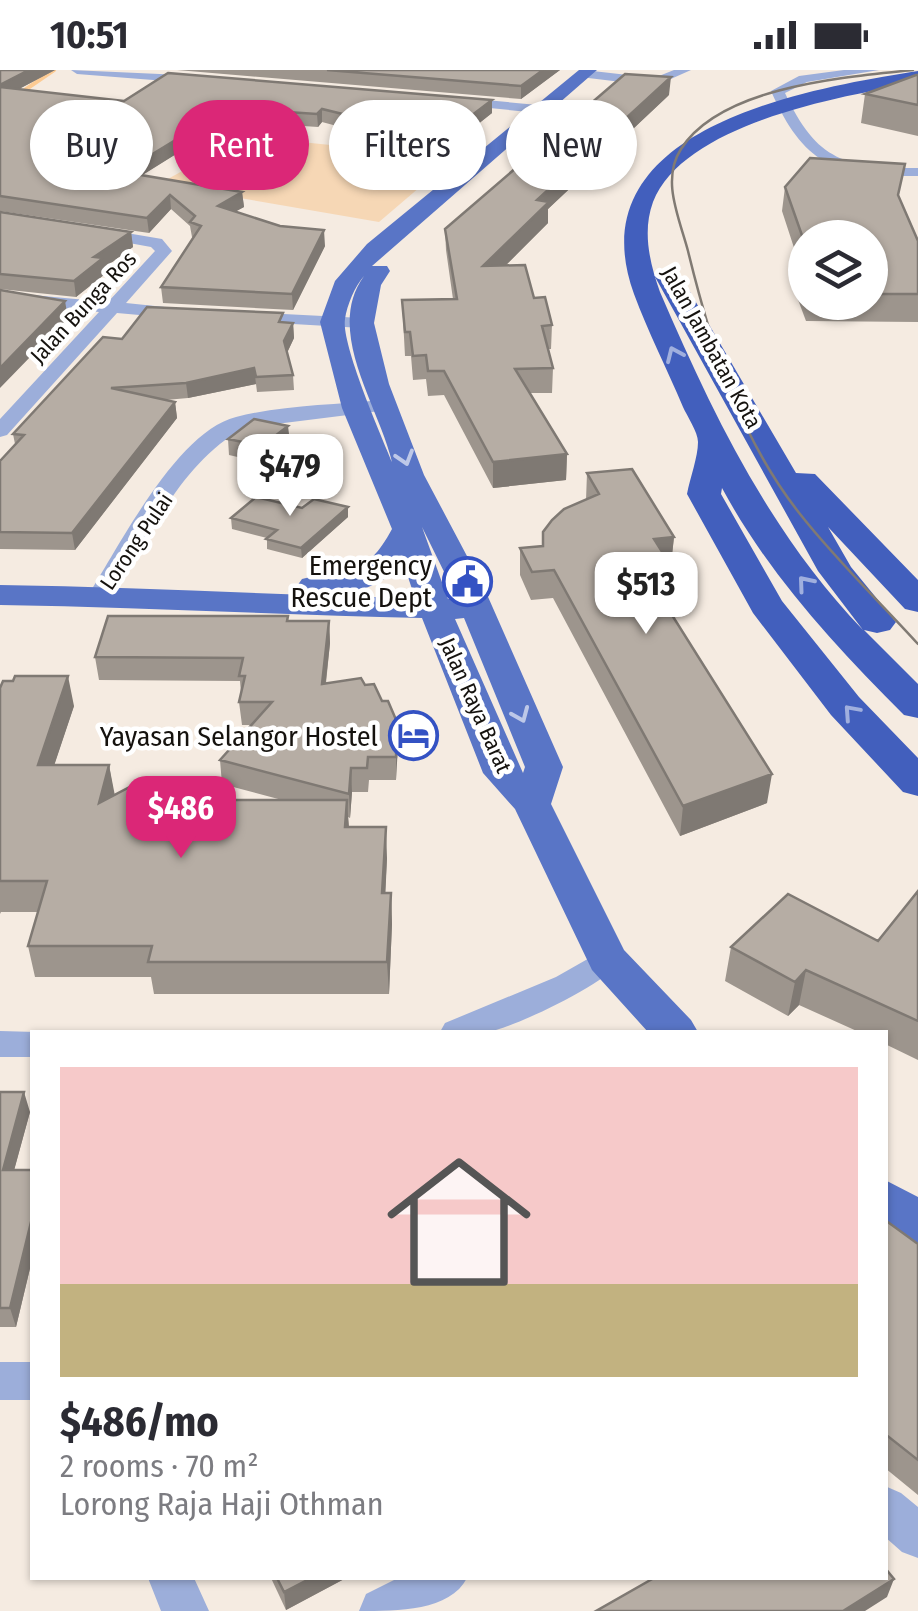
<!DOCTYPE html>
<meta charset="utf-8">
<style>
body{margin:0;font-family:"Fira Sans Condensed",sans-serif;background:#f7f7f7;color:#2b2b33;height:100vh;display:flex;flex-direction:column;font-size:38px;white-space:nowrap}
*{box-sizing:border-box;margin:0}
p{font-size:32px;color:#7c7c81}
.icon{flex:none;width:55px;height:55px;fill:none;stroke:currentColor;stroke-width:2;stroke-linecap:round;stroke-linejoin:round}
.map{position:relative;flex:1;overflow:hidden}
.panel{position:absolute;left:30px;top:960px;width:858px;height:550px;display:flex;flex-direction:column;background:#fff;border-radius:0px;box-shadow:0 2px 8px #0004}
.panel>*{flex:none}
.banner{position:absolute;left:30px;top:30px;width:860px;height:90px;display:flex;gap:20px}
.buttons{position:absolute;left:788px;top:150px;display:grid;gap:20px}
.buttons a{display:grid;place-items:center;width:100px;height:100px;border-radius:50%;background:#fff;box-shadow:0 2px 8px #0004;font-size:50px}
.price{position:absolute;translate:-50% -85px;padding:0 22px;border-radius:20px;background:#fff;color:#222;font-size:32px;line-height:65px;filter:drop-shadow(0 2px 5px #0008)}
.price::after{content:'';position:absolute;left:50%;top:60px;width:30px;height:22px;margin-left:-15px;background:inherit;clip-path:polygon(0 0,100% 0,50% 100%)}
.price.active{background:#db2777;color:#fff}
ul{padding:0;list-style:none}
li{display:grid;align-content:center;gap:20px;height:530px;padding:0 30px}
li+li{border-top:2px solid #e1e1e2}
li span{display:grid;place-items:center;height:310px;border-radius:0px;color:#555}
li>.icon{margin-inline-start:auto}
span .icon{width:180px;height:180px;fill:#fffc;stroke-width:1}
li b{font-size:42px}
.tag{padding:0 35px;border-radius:45px;background:#fff;box-shadow:0 2px 8px #0004;font-size:35px;line-height:90px}
.tag.active{background:#db2777;color:#fff}
.status{display:flex;justify-content:space-between;align-items:center;height:70px;padding:0 50px;background:#fff;direction:ltr}
.status svg{height:28px;fill:currentColor}
.map>svg:first-child{display:block}
.green{fill:#f6d7b5}
.lines{fill:none;stroke-linecap:round;stroke-linejoin:round}
.stream{stroke:#fdcb93;stroke-width:4}
.minor{fill:#9caeda;fill-rule:evenodd}
.major{fill:#5975c6;fill-rule:evenodd}
.highway{fill:#425fbd;fill-rule:evenodd}
.tram{stroke:#807a73;stroke-width:2.5}
.wall{fill:#9d958d;fill-rule:evenodd}
.shaded-wall{fill:#7f7973}
.building{fill:#b6ada4;stroke:#7f7973;stroke-width:2.5}
.oneway{stroke:#a0afde}
.oneway2{stroke:#bdc8e8}
.labels{text-anchor:middle;stroke-width:9;stroke-linejoin:round;paint-order:stroke}
.far-street-label{font-size:22px;fill:#15120e;stroke:#fff}
.poi-label{font-size:28px;fill:#15120e;stroke:#fff;text-anchor:end}
</style>
<div class="status"><b>10:51</b><svg viewBox="0 0 49 12"><path d="M0 12V9h3v3zM5 12V6h3v6zM10 12V3h3v9zM15 12V0h3v12zM26 1h20v11H26zM47 4h2v5h-2z"/></svg></div>
<div class="map">
<svg width="918" height="1541" viewBox="0 0 918 1541">
<rect width="100%" height="100%" fill="#f5ebe1"/>
<path class="green" d="M 245,66 L 454,88 L 379,152 L 159,114 Z"/>
<g class="lines">
<path class="stream" d="M 0,37 L 54,0"/>
<path class="minor" d="M 71,0 L 204,6 L 210,10 L 204,14 L 77,4 Z
M 584,0 L 654,8 L 674,0 L 691,0 L 655,16 L 580,7 L 578,4 Z
M 844,0 L 879,0 L 807,12 L 785,23 C 817,92 846,98 918,98 L 918,106 C 838,107 805,98 771,21 L 799,6 Z
M 454,27 L 559,37 L 566,41 L 559,45 L 449,34 L 449,28 Z
M 91,157 L 162,169 L 172,181 L 126,233 L 184,239 L 193,244 L 184,249 L 117,243 L 7,365 L 0,367 L 0,349 L 99,242 L 0,232 L 0,222 L 108,232 L 155,181 L 151,177 L 85,165 L 83,162 Z
M 245,242 L 362,248 L 371,253 L 362,258 L 239,251 L 236,247 Z
M 381,330 L 391,336 L 388,340 L 244,358 C 178,394 148,472 108,532 L 99,534 L 87,527 C 119,477 176,362 236,347 C 282,335 334,335 381,330 Z
M 607,878 L 619,881 L 623,889 C 610,912 514,958 487,962 C 472,965 454,963 440,962 L 445,953 L 556,907 Z
M 0,961 L 36,962 L 32,962 L 32,987 L 0,987 Z
M 0,1292 L 32,1292 L 32,1330 L 0,1330 Z
M 885,1416 L 901,1423 L 918,1437 L 918,1488 L 902,1482 L 885,1467 Z
M 148,1508 L 194,1508 L 209,1541 L 161,1541 Z
M 398,1508 L 467,1508 C 450,1541 398,1541 359,1541 L 366,1524 Z"/>
<path class="major" d="M 579,0 L 597,0 L 372,196 L 387,196 L 390,201 L 381,215 L 374,253 L 389,314 L 424,405 L 485,520 L 563,697 L 551,734 L 624,880 L 691,950 L 698,962 L 648,962 L 592,900 L 515,739 L 483,703 L 422,548 C 281,545 141,537 0,535 L 0,515 C 139,517 277,525 415,528 L 403,492 C 381,520 336,531 302,523 L 297,516 L 302,509 C 349,497 365,509 392,459 L 342,338 L 320,252 L 335,211 L 367,174 ZM 364,206 C 324,261 379,336 392,392 C 381,365 341,274 345,249 C 347,235 355,216 364,206 ZM 422,457 L 453,520 L 456,529 L 448,529 ZM 464,548 L 525,697 L 523,703 L 455,549 Z
M 885,1110 L 918,1127 L 918,1177 L 900,1171 L 885,1160 Z"/>
<path class="highway" d="M 918,1 L 918,13 C 844,25 684,53 653,132 C 642,162 650,194 660,222 C 713,345 770,463 863,560 L 818,501 L 654,205 L 658,200 L 676,200 L 680,205 L 796,403 L 815,404 L 918,510 L 918,542 L 905,539 L 828,457 L 851,497 L 896,552 L 890,560 L 877,563 L 864,560 L 918,614 L 918,648 L 904,645 C 834,575 769,505 722,418 L 721,424 L 782,531 L 859,627 L 918,688 L 918,726 L 903,722 L 831,645 L 753,543 L 687,424 C 690,408 698,387 698,372 C 698,362 687,346 683,337 C 667,299 648,262 634,224 C 574,59 804,19 918,1 Z"/>
<path class="tram" d="M 913,0 C 846,7 721,16 681,79 C 661,110 679,147 688,181 C 711,275 739,367 800,444 C 836,490 879,531 918,574"/>
</g>
<path class="wall" d="M 0,0 L 55,0 L 19,19 L 124,31 L 492,30 L 492,43 L 463,66 L 363,63 L 322,52 L 318,57 L 229,51 L 142,105 L 242,122 L 244,137 L 235,141 L 325,176 L 293,240 L 163,233 L 161,217 L 194,168 L 192,167 L 190,156 L 171,139 L 149,163 L 0,141 Z
M 177,0 L 560,0 L 521,29 Z
M 918,5 L 918,66 L 861,53 L 865,24 Z
M 669,25 L 548,139 L 548,153 L 505,196 L 534,228 L 552,255 L 551,279 L 548,279 L 553,298 L 552,323 L 530,323 L 567,384 L 566,410 L 493,418 L 444,325 L 428,326 L 426,309 L 413,310 L 411,286 L 405,286 L 402,230 L 453,229 L 446,180 L 445,159 Z
M 785,117 L 899,127 L 918,171 L 918,252 L 806,251 L 794,219 L 797,193 L 799,193 L 782,141 ZM 805,168 L 870,168 L 870,232 L 805,232 Z
M 0,142 L 131,162 L 133,177 L 104,198 L 105,204 L 76,227 L 0,219 Z
M 284,253 L 293,253 L 294,268 L 287,283 L 293,305 L 294,320 L 257,322 L 256,314 L 188,328 L 166,330 L 175,332 L 177,348 L 75,480 L 0,479 L 0,391 L 15,374 L 13,364 L 122,269 Z
M 228,369 L 290,372 L 263,393 L 229,385 Z
M 587,403 L 674,467 L 671,494 L 665,495 L 663,516 L 654,517 L 767,733 L 680,766 L 553,528 L 531,530 L 520,505 L 520,478 L 542,476 L 543,462 L 586,430 Z
M 348,437 L 348,447 L 302,488 L 267,479 L 267,468 L 232,459 L 231,448 L 302,438 Z
M 288,551 L 329,551 L 330,573 L 326,613 L 365,615 L 382,631 L 397,652 L 396,710 L 369,710 L 368,722 L 352,722 L 350,748 L 348,747 L 349,757 L 387,788 L 385,823 L 391,823 L 392,854 L 389,924 L 154,924 L 151,907 L 35,907 L 28,876 L 38,842 L 1,842 L 0,844 L 0,618 L 74,636 L 54,695 L 109,695 L 114,725 L 206,755 L 282,730 L 222,714 L 220,690 L 251,655 L 242,655 L 239,632 L 241,623 L 240,611 L 99,610 L 95,587 Z
M 918,821 L 918,990 L 885,974 L 885,962 L 859,962 L 799,935 L 788,946 L 725,911 L 731,877 L 878,871 Z
M 0,1022 L 30,1042 L 14,1100 L 32,1100 L 32,1190 L 16,1257 L 0,1257 Z
M 885,1150 L 918,1174 L 918,1425 L 885,1398 Z
M 271,1508 L 346,1508 L 286,1540 Z"/>
<path class="shaded-wall" d="M 29,0 L 55,0 L 0,29 L 0,15 Z
M 543,0 L 560,0 L 521,29 L 521,16 Z
M 671,7 L 669,25 L 548,139 L 548,153 L 482,219 L 483,196 L 537,130 Z
M 492,30 L 492,43 L 463,66 L 463,52 Z
M 228,38 L 229,51 L 125,116 L 123,102 Z
M 322,39 L 322,52 L 318,57 L 317,44 Z
M 242,122 L 244,137 L 219,151 L 218,136 Z
M 170,125 L 171,139 L 149,163 L 147,148 Z
M 324,160 L 325,176 L 293,240 L 292,224 Z
M 131,162 L 133,177 L 104,198 L 105,204 L 76,227 L 74,211 L 94,187 Z
M 65,231 L 68,248 L 0,318 L 0,298 Z
M 293,253 L 294,268 L 285,287 L 284,271 Z
M 254,298 L 256,314 L 188,328 L 186,313 Z
M 175,332 L 177,348 L 75,480 L 72,463 Z
M 288,356 L 290,372 L 263,393 L 262,376 Z
M 567,384 L 566,410 L 493,418 L 493,392 Z
M 348,437 L 348,447 L 302,488 L 301,478 Z
M 674,467 L 671,494 L 665,495 L 666,488 L 654,469 Z
M 329,551 L 330,573 L 323,637 L 322,614 Z
M 68,606 L 74,636 L 44,726 L 38,695 Z
M 397,652 L 398,676 L 396,710 L 396,687 Z
M 109,695 L 115,726 L 99,733 Z
M 351,698 L 352,722 L 350,748 L 349,724 Z
M 772,704 L 767,733 L 680,766 L 683,736 Z
M 347,730 L 349,760 L 345,757 Z
M 386,757 L 387,788 L 384,854 L 382,823 Z
M 391,823 L 392,854 L 389,924 L 387,892 Z
M 806,900 L 799,935 L 788,946 L 795,912 Z
M 24,1022 L 30,1042 L 9,1119 L 3,1100 Z
M 32,1148 L 32,1190 L 16,1257 L 10,1238 Z
M 311,1508 L 346,1508 L 286,1540 L 284,1522 Z
M 894,1509 L 887,1527 L 865,1541 L 843,1541 Z"/>
<path class="building" d="M 0,0 L 29,0 L 0,15 Z
M 327,0 L 543,0 L 521,16 Z
M 168,3 L 492,30 L 463,52 L 363,49 L 322,39 L 317,44 L 228,38 L 123,102 L 242,122 L 218,136 L 280,156 L 324,160 L 292,224 L 161,217 L 201,156 L 190,152 L 195,146 L 170,125 L 147,148 L 0,126 L 0,17 L 124,31 Z
M 625,4 L 671,7 L 537,130 L 549,132 L 483,196 L 525,195 L 534,228 L 545,227 L 552,255 L 542,256 L 553,298 L 515,299 L 567,384 L 493,392 L 444,301 L 428,301 L 426,285 L 413,286 L 410,262 L 405,262 L 402,230 L 457,229 L 445,159 Z
M 916,5 L 918,5 L 918,35 L 865,24 Z
M 810,88 L 905,94 L 898,125 L 918,171 L 918,224 L 870,224 L 870,168 L 805,168 L 805,174 L 785,117 Z
M 0,142 L 131,162 L 94,187 L 103,188 L 74,211 L 0,204 Z
M 797,193 L 805,193 L 805,212 Z
M 0,220 L 65,231 L 0,298 Z
M 147,237 L 283,243 L 279,252 L 293,253 L 284,271 L 293,305 L 256,307 L 254,298 L 186,313 L 111,318 L 175,332 L 72,463 L 0,462 L 0,391 L 24,365 L 13,364 L 103,267 L 122,269 Z
M 254,349 L 288,356 L 262,376 L 228,369 Z
M 632,399 L 674,467 L 654,469 L 666,488 L 638,491 L 772,704 L 683,736 L 554,500 L 532,502 L 520,478 L 543,476 L 543,462 L 552,450 L 564,439 L 599,424 L 587,403 Z
M 256,427 L 302,438 L 314,429 L 348,437 L 301,478 L 266,469 L 277,460 L 231,448 Z
M 108,546 L 288,546 L 287,551 L 329,551 L 322,614 L 361,608 L 365,615 L 374,614 L 382,631 L 388,631 L 397,652 L 396,687 L 368,687 L 367,698 L 351,698 L 349,724 L 220,690 L 272,632 L 239,632 L 245,606 L 239,606 L 243,588 L 95,587 Z
M 15,606 L 68,606 L 38,695 L 109,695 L 99,733 L 145,709 L 206,755 L 211,730 L 347,730 L 345,757 L 386,757 L 382,823 L 391,823 L 387,892 L 148,892 L 152,876 L 28,876 L 47,811 L 0,811 L 0,618 L 3,611 L 13,611 Z
M 918,821 L 918,951 L 806,900 L 795,912 L 731,877 L 788,824 L 878,871 Z
M 0,1022 L 24,1022 L 3,1100 L 32,1100 L 32,1148 L 10,1238 L 0,1238 Z
M 885,1150 L 918,1174 L 918,1390 L 885,1364 Z
M 885,1498 L 894,1509 L 843,1541 L 596,1541 L 654,1508 L 885,1508 Z
M 277,1508 L 311,1508 L 284,1522 Z"/>
<defs><path id="oneway-chevron" d="M-2-3.5L2.5 0L-2 3.5" fill="none" stroke-width="1.6" stroke-linecap="round" stroke-linejoin="round" transform="scale(2.5)"/></defs>
<g class="oneway">
<use href="#oneway-chevron" transform="translate(674 284) rotate(-114)"/>
<use href="#oneway-chevron" transform="translate(805 513) rotate(-130)"/>
<use href="#oneway-chevron" transform="translate(851 642) rotate(-132)"/>
</g>
<g class="oneway2">
<use href="#oneway-chevron" transform="translate(405 388) rotate(73)"/>
<use href="#oneway-chevron" transform="translate(521 645) rotate(67)"/>
</g>
<defs>
<symbol id="civic-ring" viewBox="-11 -11 22 22"><circle r="9.5" fill="#fff" stroke="#3452c3" stroke-width="1.5"/><path d="M-.6-6.5H3V-4.5H.6V-3L4-1V1h2V6H-6V1h2V-1L-.6-3ZM-1.2 2.5V6h2.4V2.5Z" fill="#3452c3"/></symbol>
<symbol id="hotel-ring" viewBox="-11 -11 22 22"><circle r="9.5" fill="#fff" stroke="#3452c3" stroke-width="1.5"/><path d="M-6-4.5h1.5V1H6V5H4.5V3h-9V5H-6ZM-4 0a1.8 1.8 0 1 1 3.6 0ZM.5 0V-2.5h3Q6-2.5 6 0Z" fill="#3452c3"/></symbol>
</defs>
<g fill-rule="evenodd">
<use href="#civic-ring" x="440" y="484" width="55" height="55"/>
<use href="#hotel-ring" x="386" y="638" width="55" height="55"/>
</g>
<g class="labels">
<g class="far-street-label">
<text transform="translate(83 237) rotate(-47)" y="8">Jalan Bunga Ros</text>
<text transform="translate(712 277) rotate(61)" y="8">Jalan Jambatan Kota</text>
<text transform="translate(136 471) rotate(-56)" y="8">Lorong Pulai</text>
<text transform="translate(476 635) rotate(66)" y="8">Jalan Raya Barat</text>
</g>
<g class="poi-label">
<text x="432" y="505">Emergency<tspan x="432" dy="32">Rescue Dept</tspan></text>
<text x="378" y="676">Yayasan Selangor Hostel</text>
</g>
</g>
</svg>
<div class="buttons">
<a><svg class="icon" aria-label="layers" viewBox="0 0 24 24"><path d="M12 4l9 5-9 5-9-5zM3 14l9 5 9-5"/></svg></a>
</div>
<b class="price" style="left:290px;top:449px">$479</b>
<b class="price" style="left:646px;top:567px">$513</b>
<b class="price active" style="left:181px;top:791px">$486</b>
<div class="banner">
<a class="tag">Buy</a>
<a class="tag active">Rent</a>
<a class="tag">Filters</a>
<a class="tag">New</a>
</div>
<section class="panel">
<ul>
<li><span style="background:linear-gradient(#f6c9c9 70%,#c2b280 0)"><svg class="icon" aria-label="home" viewBox="0 0 24 24"><path d="M3 11l9-7 9 7M6 9v11h12V9"/></svg></span><div><b>$486/mo</b><p>2 rooms · 70 m²</p><p>Lorong Raja Haji Othman</p></div></li>
</ul>
</section>
</div>
